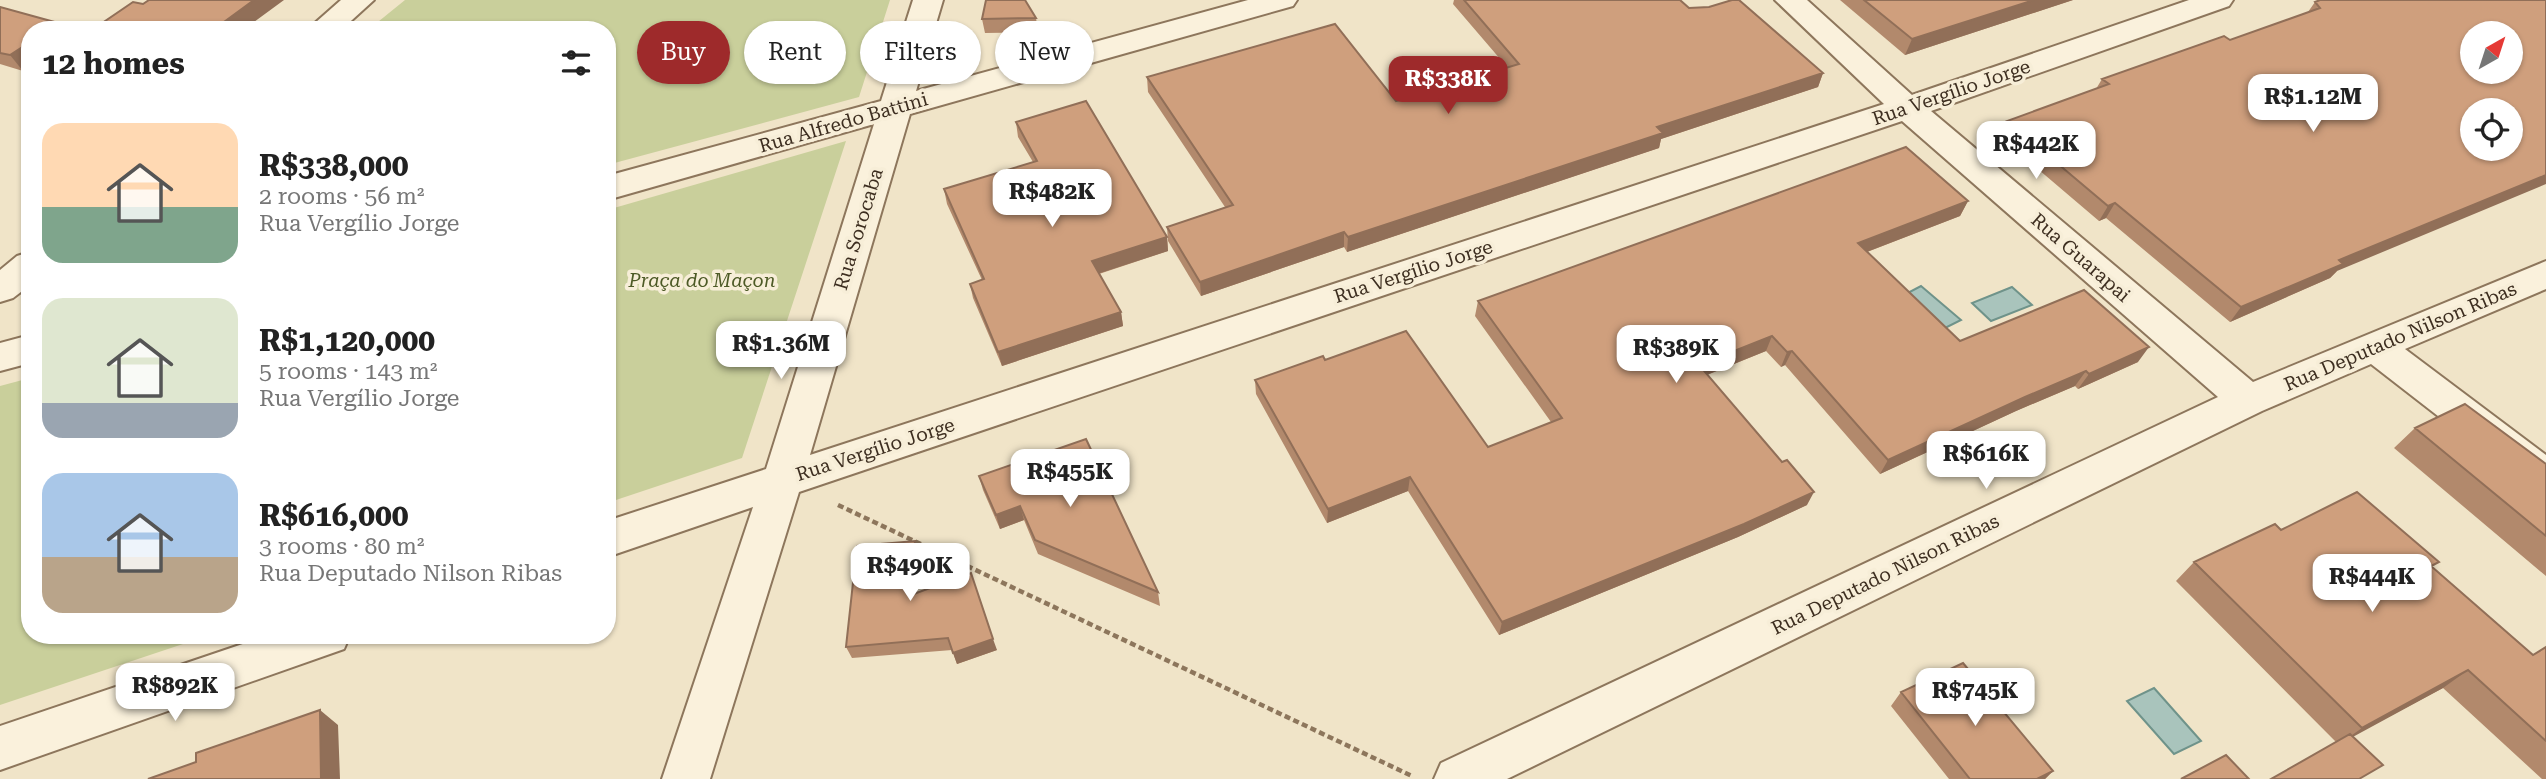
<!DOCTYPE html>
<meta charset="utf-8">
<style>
body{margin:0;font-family:"Roboto Serif",serif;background:#f2f2f2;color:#222;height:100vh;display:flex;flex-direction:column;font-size:26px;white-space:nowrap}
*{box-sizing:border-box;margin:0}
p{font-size:23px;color:#767676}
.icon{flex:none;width:38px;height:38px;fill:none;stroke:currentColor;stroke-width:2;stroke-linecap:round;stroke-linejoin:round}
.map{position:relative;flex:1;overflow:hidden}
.panel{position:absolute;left:21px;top:21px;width:595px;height:623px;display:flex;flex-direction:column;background:#fff;border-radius:28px;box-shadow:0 2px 5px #0004}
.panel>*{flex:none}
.guide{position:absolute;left:637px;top:21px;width:665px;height:63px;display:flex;gap:14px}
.needle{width:46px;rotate:39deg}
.controls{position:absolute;left:2460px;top:21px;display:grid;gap:14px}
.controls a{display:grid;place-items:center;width:63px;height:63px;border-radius:50%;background:#fff;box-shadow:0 2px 5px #0004;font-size:35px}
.price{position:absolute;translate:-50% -60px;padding:0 16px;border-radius:14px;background:#fff;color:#222;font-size:23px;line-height:46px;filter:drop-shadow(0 2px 4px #0008)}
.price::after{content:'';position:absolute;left:50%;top:42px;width:21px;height:16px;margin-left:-10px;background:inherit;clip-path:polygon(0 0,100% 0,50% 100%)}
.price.selected{background:#9e2a2b;color:#fff}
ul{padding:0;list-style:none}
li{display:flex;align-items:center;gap:21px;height:175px;padding:0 21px}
li span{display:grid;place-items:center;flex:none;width:196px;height:140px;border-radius:21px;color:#555}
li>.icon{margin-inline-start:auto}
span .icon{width:84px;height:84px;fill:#fffc;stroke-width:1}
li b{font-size:30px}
h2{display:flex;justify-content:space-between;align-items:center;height:84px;padding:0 21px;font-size:30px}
.pill{padding:0 24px;border-radius:32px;background:#fff;box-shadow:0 2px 5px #0004;font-size:24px;line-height:63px}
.pill.selected{background:#9e2a2b;color:#fff}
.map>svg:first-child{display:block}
.green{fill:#c9cf9b}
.water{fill:#a9c4bc;stroke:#6f938a;stroke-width:2}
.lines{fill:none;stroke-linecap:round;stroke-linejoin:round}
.minor-casing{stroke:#8d765c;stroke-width:4}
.path{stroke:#8d765c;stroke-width:4.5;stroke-dasharray:6 3.5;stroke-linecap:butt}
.minor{fill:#faf1dc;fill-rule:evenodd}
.wall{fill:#b2896c}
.shaded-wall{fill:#916f58}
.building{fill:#cf9f7d;stroke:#916f58;stroke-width:2;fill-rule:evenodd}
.labels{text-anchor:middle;stroke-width:7;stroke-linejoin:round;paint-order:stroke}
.street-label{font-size:19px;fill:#3d2e20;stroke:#f7eed8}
.park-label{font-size:19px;font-style:italic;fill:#4d5a26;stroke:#f7eed8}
</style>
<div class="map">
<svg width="2546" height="779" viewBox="0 0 2546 779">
<rect width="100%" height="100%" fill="#f0e4c8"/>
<path class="green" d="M 405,0 L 890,0 L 859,97 L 607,165 L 607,30 L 368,30 Z
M 846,141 L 742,458 L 607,503 L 607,210 Z
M 30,378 L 30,635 L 210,635 L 0,705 L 0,386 Z"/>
<path class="water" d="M 1921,286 L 1961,320 L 1941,330 L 1902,296 Z
M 2012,287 L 2032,305 L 1991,321 L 1972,303 Z
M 2154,688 L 2201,741 L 2174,754 L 2127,701 Z"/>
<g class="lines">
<defs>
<path id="minor" d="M 341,0 L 374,0 L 341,30 L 307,30 Z
M 913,0 L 943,0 L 916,91 L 1248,0 L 1297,0 L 1293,6 L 910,114 L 810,455 L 1884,104 L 1775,0 L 1807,0 L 1912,95 L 2189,0 L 2233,0 L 2229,6 L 1931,111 L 2253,382 L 2546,261 L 2546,289 L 2405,349 L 2546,455 L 2546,494 L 2532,489 L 2371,364 L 2262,411 L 1507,779 L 1434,779 L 1441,763 L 2218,397 L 1902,121 L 799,492 L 710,779 L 662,779 L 753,507 L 607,557 L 607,521 L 766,469 L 874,124 L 607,200 L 607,176 L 881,101 Z
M 30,252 L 30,285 L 13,298 L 0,302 L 0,270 L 17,256 Z
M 30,335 L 30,363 L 0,371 L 0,343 Z
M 269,635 L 350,635 L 344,649 L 0,770 L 0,726 Z"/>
</defs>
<use href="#minor" class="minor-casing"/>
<path class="path" d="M 838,505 L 1412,776"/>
<use href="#minor" class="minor"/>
</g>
<path class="wall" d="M 1454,0 L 1680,0 L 1689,8 L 1823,73 L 1818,87 L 1661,139 L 1659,148 L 1347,252 L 1344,247 L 1201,296 L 1168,241 L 1167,227 L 1225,207 L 1148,92 L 1147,77 L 1396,101 L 1507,67 L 1453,4 Z
M 1840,0 L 2073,0 L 1905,55 Z
M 2320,0 L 2337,271 L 2330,278 L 2230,322 L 2106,218 L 2099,221 L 1999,136 L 2007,121 L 2096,89 L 2102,79 L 2230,40 L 2308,12 L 2315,2 Z
M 0,7 L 58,23 L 63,30 L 30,30 L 30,67 L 23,71 L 0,64 Z
M 1036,18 L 1038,32 L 985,33 L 982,19 Z
M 1016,122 L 1167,237 L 1168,251 L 1099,274 L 1121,312 L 1123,326 L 1002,366 L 973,298 L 970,284 L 982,280 L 947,204 L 944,189 L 1033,162 L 1018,137 Z
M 1968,201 L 1960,216 L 1867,252 L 1960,341 L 2138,362 L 2078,389 L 2075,386 L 2016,411 L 1880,474 L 1785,365 L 1781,367 L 1766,351 L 1707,375 L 1807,505 L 1738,537 L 1499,635 L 1408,491 L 1327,523 L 1256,394 L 1255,380 L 1325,360 L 1488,447 L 1551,422 L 1475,316 L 1478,301 Z
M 2415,428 L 2546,464 L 2546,576 L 2394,448 Z
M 979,476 L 1158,592 L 1160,606 L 1038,554 L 1024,520 L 1000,529 L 983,490 Z
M 2281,530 L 2439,562 L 2432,567 L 2533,655 L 2546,647 L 2546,779 L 2542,779 L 2443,688 L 2271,779 L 2336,742 L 2176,581 L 2194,562 Z
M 915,541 L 919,553 L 916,593 L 997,650 L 957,664 L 952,650 L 852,658 L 846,647 Z
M 1901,692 L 2053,771 L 2045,779 L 1949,779 L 1891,706 Z"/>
<path class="shaded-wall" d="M 254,0 L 284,0 L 243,30 L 213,30 Z
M 2034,0 L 2073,0 L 1905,55 L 1912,39 Z
M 58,23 L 63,30 L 48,30 Z
M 30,42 L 30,67 L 23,71 L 10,55 Z
M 1823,73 L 1818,87 L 1661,139 L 1659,148 L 1347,252 L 1348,237 L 1657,127 Z
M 2546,175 L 2546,184 L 2337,271 L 2330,278 L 2230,322 L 2241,307 L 2339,260 Z
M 1968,201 L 1960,216 L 1851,258 L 1858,243 Z
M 2115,203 L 2106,218 L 2099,221 L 2108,206 Z
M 1344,232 L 1344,247 L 1201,296 L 1200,282 Z
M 1167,237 L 1168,251 L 1094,275 L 1092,261 Z
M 1121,312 L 1123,326 L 1002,366 L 998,352 Z
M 1772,336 L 1766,351 L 1694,380 L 1699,365 Z
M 2149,347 L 2138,362 L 2078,389 L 2089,374 Z
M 1792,351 L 1785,365 L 1781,367 L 1787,352 Z
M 2086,371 L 2075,386 L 2016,411 L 1880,474 L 1888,460 L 2025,397 Z
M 1410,477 L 1408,491 L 1327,523 L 1328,509 Z
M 1814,492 L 1807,505 L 1738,537 L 1499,635 L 1502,622 Z
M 1020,506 L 1024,520 L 1000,529 L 996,515 Z
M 915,541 L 919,553 L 916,606 L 911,595 Z
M 993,639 L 997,650 L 957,664 L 953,653 Z
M 2468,670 L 2443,688 L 2338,745 L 2362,728 Z
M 320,710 L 338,725 L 340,779 L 321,779 Z
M 2053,771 L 2045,779 L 2037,779 Z"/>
<path class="building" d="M 149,0 L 254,0 L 213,30 L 92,30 L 133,2 L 143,4 Z
M 986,0 L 1025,0 L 1036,18 L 982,19 Z
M 1464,0 L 1680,0 L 1689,8 L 1709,7 L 1732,0 L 1739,0 L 1823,73 L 1657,127 L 1663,133 L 1348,237 L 1344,232 L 1200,282 L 1167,227 L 1233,205 L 1147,77 L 1335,24 L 1396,101 L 1519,64 Z
M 1864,0 L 2034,0 L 1912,39 Z
M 2320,0 L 2546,0 L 2546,175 L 2339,260 L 2343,264 L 2241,307 L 2115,203 L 2108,206 L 2007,121 L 2109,84 L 2102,79 L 2224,36 L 2230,40 L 2320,8 L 2315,2 ZM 2473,33 L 2511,33 L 2511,72 L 2473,72 ZM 2473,110 L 2511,110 L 2511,149 L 2473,149 Z
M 0,7 L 58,23 L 48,30 L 30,30 L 30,42 L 10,55 L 0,53 Z
M 1086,101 L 1167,237 L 1092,261 L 1121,312 L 998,352 L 970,284 L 984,279 L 944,189 L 1037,161 L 1016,122 Z
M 1906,147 L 1968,201 L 1858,243 L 1960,341 L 2084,290 L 2149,347 L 2089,374 L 2086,371 L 2025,397 L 1888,460 L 1792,351 L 1787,352 L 1772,336 L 1699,365 L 1782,462 L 1787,460 L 1814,492 L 1744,524 L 1502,622 L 1410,477 L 1328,509 L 1255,380 L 1323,356 L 1325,360 L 1406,331 L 1488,447 L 1562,418 L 1478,301 Z
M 2465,404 L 2546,464 L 2546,536 L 2415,428 Z
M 1086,439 L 1158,592 L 1035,540 L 1020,506 L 996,515 L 979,476 Z
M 2357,492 L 2439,562 L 2431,566 L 2533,655 L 2546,647 L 2546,741 L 2468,670 L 2362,728 L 2194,562 L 2275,524 L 2281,530 Z
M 915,541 L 911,595 L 971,573 L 993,639 L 953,653 L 948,638 L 846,647 L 857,546 Z
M 1963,663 L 2053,771 L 2037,779 L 1970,779 L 1901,692 Z
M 320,710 L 321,779 L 148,779 L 196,762 L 196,753 Z
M 2350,734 L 2383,765 L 2359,779 L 2271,779 Z
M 2226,755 L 2249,779 L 2181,779 Z"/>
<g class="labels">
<g class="street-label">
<text transform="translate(1951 92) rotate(-19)" y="7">Rua Vergílio Jorge</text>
<text transform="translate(843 122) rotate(-16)" y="7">Rua Alfredo Battini</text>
<text transform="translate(858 229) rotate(-73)" y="7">Rua Sorocaba</text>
<text transform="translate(2081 257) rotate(41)" y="7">Rua Guarapai</text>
<text transform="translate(1413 271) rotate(-18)" y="7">Rua Vergílio Jorge</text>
<text transform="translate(2400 336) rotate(-23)" y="7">Rua Deputado Nilson Ribas</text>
<text transform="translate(875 449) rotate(-18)" y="7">Rua Vergílio Jorge</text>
<text transform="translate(1885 574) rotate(-26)" y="7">Rua Deputado Nilson Ribas</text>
</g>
<g class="park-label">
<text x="702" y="287">Praça do Maçon</text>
</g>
</g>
</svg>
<div class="controls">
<a><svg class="needle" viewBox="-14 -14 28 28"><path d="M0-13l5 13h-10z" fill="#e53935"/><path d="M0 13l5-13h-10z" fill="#767676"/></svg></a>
<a><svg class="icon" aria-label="locate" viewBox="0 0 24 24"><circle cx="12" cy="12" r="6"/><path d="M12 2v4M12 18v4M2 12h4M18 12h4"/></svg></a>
</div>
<b class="price selected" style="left:1448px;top:116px">R$338K</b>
<b class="price" style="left:2313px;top:134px">R$1.12M</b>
<b class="price" style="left:2036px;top:181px">R$442K</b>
<b class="price" style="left:1052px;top:229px">R$482K</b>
<b class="price" style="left:781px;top:381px">R$1.36M</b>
<b class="price" style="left:1676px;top:385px">R$389K</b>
<b class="price" style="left:1986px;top:491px">R$616K</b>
<b class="price" style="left:1070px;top:509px">R$455K</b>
<b class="price" style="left:910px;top:603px">R$490K</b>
<b class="price" style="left:2372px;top:614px">R$444K</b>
<b class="price" style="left:175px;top:723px">R$892K</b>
<b class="price" style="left:1975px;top:728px">R$745K</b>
<div class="guide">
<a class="pill selected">Buy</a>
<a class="pill">Rent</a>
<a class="pill">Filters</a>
<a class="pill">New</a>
</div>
<section class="panel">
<h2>12 homes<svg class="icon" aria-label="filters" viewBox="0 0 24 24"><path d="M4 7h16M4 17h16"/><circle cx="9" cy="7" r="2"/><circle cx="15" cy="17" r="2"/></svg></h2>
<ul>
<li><span style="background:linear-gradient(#ffd9b3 60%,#7fa58c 0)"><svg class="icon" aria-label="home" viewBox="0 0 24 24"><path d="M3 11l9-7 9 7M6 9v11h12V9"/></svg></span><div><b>R$338,000</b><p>2 rooms · 56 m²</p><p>Rua Vergílio Jorge</p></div></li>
<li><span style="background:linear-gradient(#dfe7d0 75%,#9aa5b1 0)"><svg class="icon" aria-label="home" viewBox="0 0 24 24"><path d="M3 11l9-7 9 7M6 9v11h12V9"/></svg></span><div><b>R$1,120,000</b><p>5 rooms · 143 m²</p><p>Rua Vergílio Jorge</p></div></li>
<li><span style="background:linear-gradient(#a9c7e8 60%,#b9a48a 0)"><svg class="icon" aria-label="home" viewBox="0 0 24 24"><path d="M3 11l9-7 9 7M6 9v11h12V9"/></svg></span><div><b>R$616,000</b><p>3 rooms · 80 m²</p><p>Rua Deputado Nilson Ribas</p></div></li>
</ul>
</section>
</div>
